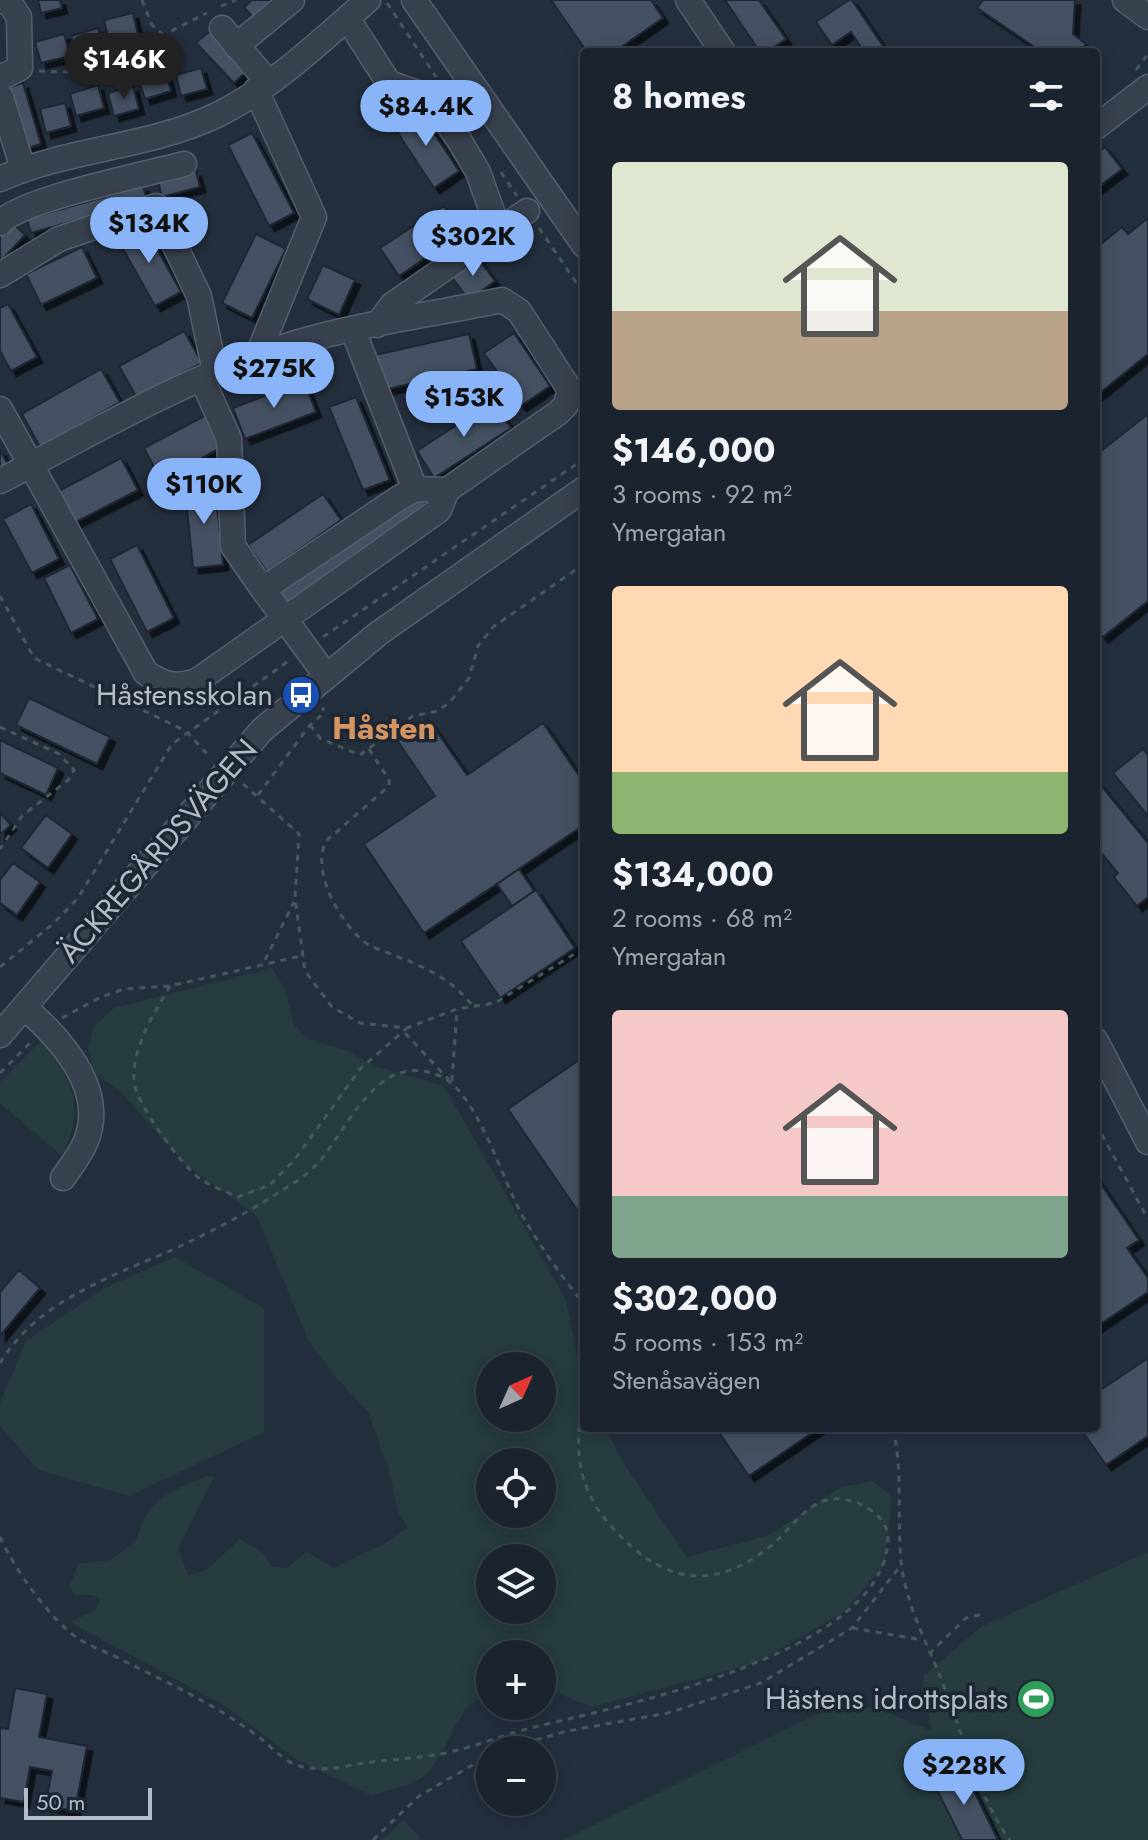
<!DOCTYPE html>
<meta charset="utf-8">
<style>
body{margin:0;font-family:Jost,sans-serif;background:#242b36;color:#f1f3f6;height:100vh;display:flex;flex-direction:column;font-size:30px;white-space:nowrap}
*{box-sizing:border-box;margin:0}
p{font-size:26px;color:#a0a4aa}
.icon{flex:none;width:44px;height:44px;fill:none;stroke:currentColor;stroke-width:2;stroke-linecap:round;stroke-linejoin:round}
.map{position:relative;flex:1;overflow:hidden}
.panel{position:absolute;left:580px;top:48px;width:520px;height:1384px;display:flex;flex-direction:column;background:#1b232e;border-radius:8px;box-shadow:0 4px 20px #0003,0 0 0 2px #39404a}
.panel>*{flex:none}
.needle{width:52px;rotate:45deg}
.tools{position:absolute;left:476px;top:1352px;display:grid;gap:16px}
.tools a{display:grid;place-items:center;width:80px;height:80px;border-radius:50%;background:#1b232e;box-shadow:0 4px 20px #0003,0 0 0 2px #39404a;font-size:40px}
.scale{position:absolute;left:24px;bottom:20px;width:128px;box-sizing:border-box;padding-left:8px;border:4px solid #b4bcc9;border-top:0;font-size:22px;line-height:28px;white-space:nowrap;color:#b4bcc9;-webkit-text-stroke:6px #1d2633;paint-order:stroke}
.price{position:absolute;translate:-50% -68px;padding:0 18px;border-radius:28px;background:#8ab4f8;color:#111;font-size:26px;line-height:52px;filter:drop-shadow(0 2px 4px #0008)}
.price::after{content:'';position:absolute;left:50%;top:48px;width:24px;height:18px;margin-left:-12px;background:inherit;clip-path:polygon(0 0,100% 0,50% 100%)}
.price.on{background:#222;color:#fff}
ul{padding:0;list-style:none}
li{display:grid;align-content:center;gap:16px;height:424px;padding:0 32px}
li span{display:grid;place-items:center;height:248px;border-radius:8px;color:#555}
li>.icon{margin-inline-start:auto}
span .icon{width:144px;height:144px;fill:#fffc;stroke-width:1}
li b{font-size:34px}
h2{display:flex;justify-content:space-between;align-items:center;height:96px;padding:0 32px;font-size:34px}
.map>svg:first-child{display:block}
.green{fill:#263c3f;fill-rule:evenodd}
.building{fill:#455162;stroke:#1f2835;stroke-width:2;filter:url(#shadow)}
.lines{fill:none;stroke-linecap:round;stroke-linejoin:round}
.minor-casing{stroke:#565f6c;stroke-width:27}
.path{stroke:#44595c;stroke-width:3;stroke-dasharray:6 6;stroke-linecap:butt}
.minor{stroke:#38414e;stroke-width:24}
.labels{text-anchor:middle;stroke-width:7;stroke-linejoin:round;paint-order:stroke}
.poi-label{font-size:30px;fill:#b4bcc9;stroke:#1d2633;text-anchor:end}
.street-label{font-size:30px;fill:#b4bcc9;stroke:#1d2633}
.neighbourhood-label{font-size:32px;font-weight:bold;fill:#d59563;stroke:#1d2633}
</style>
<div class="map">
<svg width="1148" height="1840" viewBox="0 0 1148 1840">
<defs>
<filter id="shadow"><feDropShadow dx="5.5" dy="5.5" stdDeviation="0" flood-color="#0009"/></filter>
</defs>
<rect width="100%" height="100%" fill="#242f3e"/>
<path class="green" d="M 272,968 L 286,991 L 293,1023 L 306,1038 L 348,1051 L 372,1065 L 444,1086 L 566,1300 L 584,1388 L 584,1428 L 605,1428 L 628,1470 L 687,1557 L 770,1535 L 841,1487 L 873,1481 L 892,1496 L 885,1564 L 845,1611 L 756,1663 L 592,1707 L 542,1687 L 542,1654 L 490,1654 L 490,1694 C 452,1705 452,1751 425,1775 C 414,1786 386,1790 371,1795 L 294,1758 L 225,1706 L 70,1622 L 96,1610 L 100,1599 L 93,1595 L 76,1595 L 69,1588 L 78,1564 L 110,1560 L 136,1542 C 147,1498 167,1494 206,1476 L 214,1477 L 178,1549 L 188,1575 L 205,1571 L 240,1539 L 264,1554 L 272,1567 L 287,1568 L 307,1551 L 333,1568 L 384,1544 L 407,1528 L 398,1512 L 389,1470 L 368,1412 L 332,1373 L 307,1338 L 257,1216 L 185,1164 L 121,1092 L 95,1073 L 88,1047 L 94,1026 L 114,1008 ZM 542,1366 L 542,1418 L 490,1418 L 490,1366 ZM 542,1462 L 542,1514 L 490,1514 L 490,1462 ZM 542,1558 L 542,1610 L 490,1610 L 490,1558 Z
M 41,1041 C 74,1080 86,1108 62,1156 L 0,1103 L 0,1082 Z
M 175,1257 L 264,1308 L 264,1432 L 129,1496 L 38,1470 L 0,1426 L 0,1403 L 26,1341 L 105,1288 Z
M 1148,1552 L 1148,1840 L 564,1840 L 817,1714 L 874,1707 L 932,1731 L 922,1691 L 924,1675 L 981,1627 Z
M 403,1820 L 422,1840 L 382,1840 Z"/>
<path class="building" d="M 38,0 L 60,0 L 62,8 L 41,13 Z
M 252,0 L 280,0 L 256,21 L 244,7 Z
M 551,0 L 651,0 L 663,18 L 614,52 L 587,52 Z
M 725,0 L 759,0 L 786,39 L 767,52 L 760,52 Z
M 849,0 L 852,0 L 887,52 L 864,52 L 851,32 L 832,45 L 816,22 Z
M 983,0 L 1075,0 L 1073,34 L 1086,44 L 1080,52 L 1042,52 L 977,8 Z
M 133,13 L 139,39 L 110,46 L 104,20 Z
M 98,28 L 104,50 L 76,58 L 71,36 Z
M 209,32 L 246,72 L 234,83 L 196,43 Z
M 64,34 L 70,56 L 41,63 L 35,42 Z
M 164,67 L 171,91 L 145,99 L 137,75 Z
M 201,68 L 207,89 L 181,96 L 176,75 Z
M 23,83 L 41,144 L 25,149 L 6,88 Z
M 98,85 L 104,108 L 76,116 L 70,94 Z
M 133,86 L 139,109 L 114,116 L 108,93 Z
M 65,103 L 71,126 L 46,133 L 40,109 Z
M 417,108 L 459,171 L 434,188 L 392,124 Z
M 252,133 L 294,213 L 269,226 L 228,145 Z
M 1105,147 L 1122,169 L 1096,189 L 1096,154 Z
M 196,171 L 200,187 L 162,197 L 158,181 Z
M 143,186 L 147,200 L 31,233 L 27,219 Z
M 444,206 L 462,233 L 399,276 L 380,248 Z
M 1148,218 L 1148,354 L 1096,396 L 1096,248 L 1122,227 L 1128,234 Z
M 12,223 L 25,235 L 0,262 L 0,235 Z
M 143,224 L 181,292 L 155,306 L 117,238 Z
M 256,234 L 286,249 L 252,318 L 222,303 Z
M 82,247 L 97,278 L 41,305 L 26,274 Z
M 477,257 L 495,281 L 469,300 L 451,276 Z
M 323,265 L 355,280 L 339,315 L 307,299 Z
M 8,304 L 37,357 L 11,371 L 0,351 L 0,308 Z
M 184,331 L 202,363 L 137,398 L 119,366 Z
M 514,333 L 550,386 L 521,406 L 484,353 Z
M 469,334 L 477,369 L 383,390 L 375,355 Z
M 101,369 L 120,402 L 40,447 L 22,414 Z
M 304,381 L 316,412 L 245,439 L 233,408 Z
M 356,397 L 390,480 L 363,490 L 329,407 Z
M 493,401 L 511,428 L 434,478 L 417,451 Z
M 210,413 L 226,445 L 161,480 L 144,448 Z
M 1148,414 L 1148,601 L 1103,637 L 1096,629 L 1096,455 Z
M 0,450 L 8,465 L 0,469 Z
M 121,458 L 138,490 L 74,523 L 57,492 Z
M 215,485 L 223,565 L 193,568 L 185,488 Z
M 323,494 L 341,520 L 267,572 L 248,545 Z
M 419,495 L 429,508 L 286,609 L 276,595 Z
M 31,504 L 59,559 L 32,573 L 3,519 Z
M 137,545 L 174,618 L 147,632 L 110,559 Z
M 70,565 L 98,619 L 71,633 L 44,578 Z
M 29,698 L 110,737 L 97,764 L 16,725 Z
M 428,719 L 467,775 L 543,723 L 584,783 L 584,825 L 424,933 L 364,844 L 435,796 L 397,740 Z
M 0,740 L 58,768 L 46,795 L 0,773 Z
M 1143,749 L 1148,755 L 1148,816 L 1113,773 Z
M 1099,783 L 1148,843 L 1148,897 L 1137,906 L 1114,877 L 1118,873 L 1097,848 L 1101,845 L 1096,839 Z
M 0,813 L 11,825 L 0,835 Z
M 46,815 L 72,834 L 48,868 L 21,848 Z
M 13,863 L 40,882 L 17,915 L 0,903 L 0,880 Z
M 519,869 L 534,891 L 512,906 L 497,884 Z
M 536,890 L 575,948 L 500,998 L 461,941 Z
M 579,1060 L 584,1067 L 584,1220 L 508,1109 Z
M 1096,1177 L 1139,1240 L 1127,1248 L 1148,1278 L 1148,1292 L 1096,1327 Z
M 19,1270 L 40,1288 L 0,1336 L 0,1292 Z
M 1148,1358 L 1148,1436 L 1106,1465 L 1080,1428 L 1096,1428 L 1096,1393 Z
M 716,1428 L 819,1428 L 749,1476 Z
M 15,1688 L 47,1694 L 39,1737 L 87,1746 L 75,1811 L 45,1806 L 52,1771 L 30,1767 L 24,1802 L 0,1798 L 0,1728 L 8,1729 Z
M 962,1767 L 998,1840 L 962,1840 L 933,1782 Z"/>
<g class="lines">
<defs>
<path id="minor" d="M 414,0 L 584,245
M 688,0 L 723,52
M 1125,0 L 1148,17
M 0,1 L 9,2 L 19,17 L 20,68 L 0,78
M 347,18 L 389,83 L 429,97 L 458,138 L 478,172 L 499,231
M 222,28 L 268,82
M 236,46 L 292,0
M 256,90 L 314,217 L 257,357
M 1,97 L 23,169
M 1096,127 L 1148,87
M 0,179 C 69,148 148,148 217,115 C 272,88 322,40 368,0
M 0,223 C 21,199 147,174 184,164
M 0,275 L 59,239 L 156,206 L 199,296 L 215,372
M 377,325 L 392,305 L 527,211
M 353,330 L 415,489
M 0,409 L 146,673 C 165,685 175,688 197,681 L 439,510 L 447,490
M 0,481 C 96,431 194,373 299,342 C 365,323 434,314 502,300 L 519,311 L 570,390 L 566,405 L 558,413 L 447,490 L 415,489 L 399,498 L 268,586 L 257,581 L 233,546 L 229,439 L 202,379
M 257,581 L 325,674
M 24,1007 C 61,1039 107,1089 86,1141 C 81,1154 71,1166 63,1178
M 0,1035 L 262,730 L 379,633 L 584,489
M 1096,1041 L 1148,1142"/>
</defs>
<use href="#minor" class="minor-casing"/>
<path class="path" d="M 142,0 L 152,25 L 167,38
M 387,3 L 436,77
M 221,6 L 236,0
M 1136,70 L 1148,54
M 39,71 L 67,72 L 159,48 L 173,30 L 207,13
M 501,172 L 517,196
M 539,228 L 584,294
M 0,596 L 34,658 L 186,731 L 210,757
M 323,637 L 584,459
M 310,725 L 321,739 L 360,755 L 413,716 L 438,711 L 450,702 L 469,678 L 478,646 L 493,627 L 584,564
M 0,727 L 59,754 L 74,770 L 68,780 L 22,816 L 0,849
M 369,749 L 389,780 L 389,786 L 326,841 C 311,871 339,920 362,940 C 371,948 385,951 396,956 C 427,968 451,979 472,1005
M 243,784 L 299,834 L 295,898 L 305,971 L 332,1007 L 360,1023 L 407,1028 L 457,1009 L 495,1003 L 584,948
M 258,795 L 310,725 L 324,713 L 323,707
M 265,960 L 294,902
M 0,967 L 54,923 L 78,898 L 172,744 L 290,660
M 170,986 C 153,1015 132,1047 134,1082 C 136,1103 182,1166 199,1178 C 210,1186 225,1191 238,1197 L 270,1185 L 295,1159 L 360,1069 L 406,1029
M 62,1018 L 99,998 L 124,989 L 170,986 L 301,956
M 405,1033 L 449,1080
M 0,1073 L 31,1042
M 452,1081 L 457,1009
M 1096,1124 L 1148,1219
M 0,1363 C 41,1296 119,1275 185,1244 C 220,1227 254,1209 286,1188 C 299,1180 314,1169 323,1157 C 353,1119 380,1051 440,1076 C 477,1092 502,1179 522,1215 C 540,1246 561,1276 584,1304
M 893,1428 C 903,1472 897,1517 901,1562 C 906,1607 930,1648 945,1689 C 964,1738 978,1797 1010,1840
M 0,1537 C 14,1568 50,1620 79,1639 C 91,1647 107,1652 120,1659 C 168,1683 217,1705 260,1738 C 273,1748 286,1764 303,1767 C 327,1772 347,1765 371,1762 C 396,1759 421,1758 446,1753 C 474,1747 500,1736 527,1729 C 613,1707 884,1656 888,1540 C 889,1509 842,1490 818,1503 C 800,1513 788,1531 773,1544 C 711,1596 659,1581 609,1524 C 578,1488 573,1448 584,1403
M 852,1628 L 923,1640
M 929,1654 L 966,1618 L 983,1614
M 501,1750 L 567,1731 L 668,1713 L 761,1683 L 852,1628 L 901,1565
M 373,1840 L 419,1796 L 490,1755"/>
<use href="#minor" class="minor"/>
</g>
<defs>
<symbol id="bus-disc" viewBox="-11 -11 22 22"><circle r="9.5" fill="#1a4fb4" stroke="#1d2633"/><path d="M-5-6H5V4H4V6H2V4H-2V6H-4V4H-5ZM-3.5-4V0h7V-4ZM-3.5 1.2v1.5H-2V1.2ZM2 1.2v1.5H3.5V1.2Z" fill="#fff"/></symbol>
<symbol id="stadium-disc" viewBox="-11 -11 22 22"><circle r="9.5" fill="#2e9e5b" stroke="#1d2633"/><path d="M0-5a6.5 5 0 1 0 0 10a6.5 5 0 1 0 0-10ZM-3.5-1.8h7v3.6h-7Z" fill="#fff"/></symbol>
</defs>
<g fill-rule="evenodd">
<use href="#bus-disc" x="279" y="673" width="44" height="44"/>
<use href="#stadium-disc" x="1014" y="1677" width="44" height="44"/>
</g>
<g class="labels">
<g class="poi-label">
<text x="273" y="705">Håstensskolan</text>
<text x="1008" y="1709">Hästens idrottsplats</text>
</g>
<g class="street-label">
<text transform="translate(158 851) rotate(-49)" y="10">ÄCKREGÅRDSVÄGEN</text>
</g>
<g class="neighbourhood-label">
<text x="384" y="739">Håsten</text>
</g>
</g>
</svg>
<div class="tools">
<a><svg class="needle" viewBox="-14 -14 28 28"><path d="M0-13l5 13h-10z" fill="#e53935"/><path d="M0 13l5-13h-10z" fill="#a0a4aa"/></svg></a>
<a><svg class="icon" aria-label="locate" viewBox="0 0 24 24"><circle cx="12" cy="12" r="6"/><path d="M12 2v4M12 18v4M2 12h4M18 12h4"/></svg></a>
<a><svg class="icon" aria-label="layers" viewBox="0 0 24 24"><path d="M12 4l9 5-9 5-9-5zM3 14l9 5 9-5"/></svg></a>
<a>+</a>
<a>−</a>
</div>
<div class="scale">50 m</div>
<b class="price on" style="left:124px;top:101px">$146K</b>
<b class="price" style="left:426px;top:148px">$84.4K</b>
<b class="price" style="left:149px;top:265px">$134K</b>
<b class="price" style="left:473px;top:278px">$302K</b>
<b class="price" style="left:274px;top:410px">$275K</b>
<b class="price" style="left:464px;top:439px">$153K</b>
<b class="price" style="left:204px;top:526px">$110K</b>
<b class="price" style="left:964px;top:1807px">$228K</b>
<section class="panel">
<h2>8 homes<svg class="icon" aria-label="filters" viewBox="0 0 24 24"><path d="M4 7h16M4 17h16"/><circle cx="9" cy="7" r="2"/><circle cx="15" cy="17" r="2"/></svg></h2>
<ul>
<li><span style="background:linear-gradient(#dfe7d0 60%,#b9a48a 0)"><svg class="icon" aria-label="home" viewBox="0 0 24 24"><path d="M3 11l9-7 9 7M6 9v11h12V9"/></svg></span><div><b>$146,000</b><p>3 rooms · 92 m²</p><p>Ymergatan</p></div></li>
<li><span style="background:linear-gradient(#ffd9b3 75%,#8fb573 0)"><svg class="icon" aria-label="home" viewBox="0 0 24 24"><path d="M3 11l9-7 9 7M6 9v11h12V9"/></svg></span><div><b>$134,000</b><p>2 rooms · 68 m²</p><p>Ymergatan</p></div></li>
<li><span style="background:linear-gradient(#f6c9c9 75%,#7fa58c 0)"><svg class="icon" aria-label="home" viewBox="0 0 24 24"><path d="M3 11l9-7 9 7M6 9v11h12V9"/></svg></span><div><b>$302,000</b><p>5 rooms · 153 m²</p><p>Stenåsavägen</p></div></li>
</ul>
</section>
</div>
